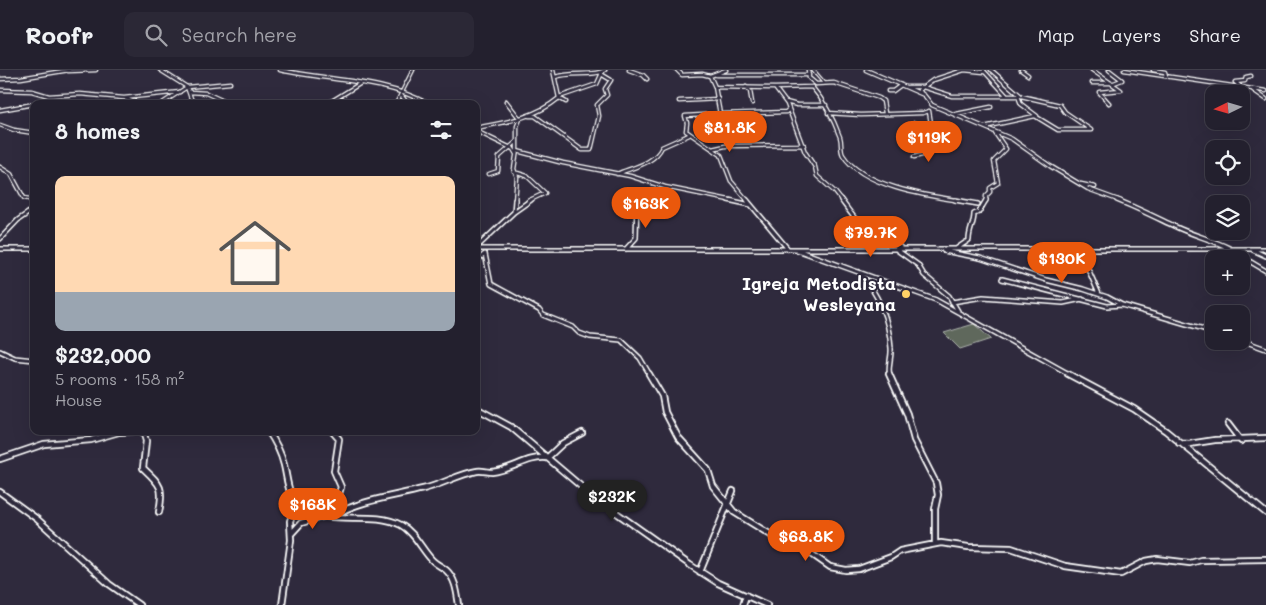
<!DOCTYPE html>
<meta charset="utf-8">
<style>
body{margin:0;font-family:Mali,sans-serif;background:#2b2836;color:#f1f3f6;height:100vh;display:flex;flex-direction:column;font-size:19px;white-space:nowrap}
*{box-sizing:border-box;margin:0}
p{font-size:16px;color:#a3a3aa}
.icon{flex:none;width:28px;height:28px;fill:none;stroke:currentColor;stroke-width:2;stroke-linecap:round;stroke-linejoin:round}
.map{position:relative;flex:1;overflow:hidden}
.side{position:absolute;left:30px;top:30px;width:450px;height:335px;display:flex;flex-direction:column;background:#23202e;border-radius:10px;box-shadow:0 5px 20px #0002,0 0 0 1px #403e4a}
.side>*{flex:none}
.needle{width:32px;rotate:265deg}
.buttons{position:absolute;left:1205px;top:15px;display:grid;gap:10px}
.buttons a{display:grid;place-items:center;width:45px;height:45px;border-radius:10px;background:#23202e;box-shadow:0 5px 20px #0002,0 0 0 1px #403e4a;font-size:25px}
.price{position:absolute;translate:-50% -42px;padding:0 11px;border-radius:18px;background:#ea580c;color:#fff;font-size:16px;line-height:32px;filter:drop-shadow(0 1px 2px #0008)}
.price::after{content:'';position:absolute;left:50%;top:30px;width:15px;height:11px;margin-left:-8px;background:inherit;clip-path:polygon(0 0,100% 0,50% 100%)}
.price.current{background:#222;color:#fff}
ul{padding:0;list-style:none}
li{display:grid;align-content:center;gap:10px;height:265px;padding:0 25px}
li+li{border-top:1px solid #403e4a}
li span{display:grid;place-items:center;height:155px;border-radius:10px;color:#555}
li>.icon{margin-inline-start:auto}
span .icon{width:90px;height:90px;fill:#fffc;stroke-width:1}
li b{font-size:21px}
h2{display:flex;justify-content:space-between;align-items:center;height:60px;padding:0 25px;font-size:21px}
header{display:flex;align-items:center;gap:30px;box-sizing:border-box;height:70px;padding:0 25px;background:#23202e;border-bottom:1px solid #403e4a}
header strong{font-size:24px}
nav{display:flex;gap:28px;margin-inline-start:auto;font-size:18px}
.search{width:350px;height:45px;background:#2b2836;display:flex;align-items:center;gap:12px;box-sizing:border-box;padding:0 18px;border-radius:10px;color:#a3a3aa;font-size:19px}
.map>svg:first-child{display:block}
.green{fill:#5e675b;stroke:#aeb3ad}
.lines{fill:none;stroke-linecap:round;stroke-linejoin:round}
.minor-far2-casing{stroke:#fff;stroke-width:5}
.minor-far1-casing{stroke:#fff;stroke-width:6}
.minor-casing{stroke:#fff;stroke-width:8}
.minor-far2{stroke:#2f2a3d;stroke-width:2.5}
.minor-far1{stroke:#2f2a3d;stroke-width:3}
.minor{stroke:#2f2a3d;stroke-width:4.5}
.poi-dot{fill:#ffd166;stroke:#2f2a3d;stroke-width:2}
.labels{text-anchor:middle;stroke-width:4;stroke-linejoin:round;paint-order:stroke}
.poi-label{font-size:18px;font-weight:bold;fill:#fff;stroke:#2f2a3d;text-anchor:end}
</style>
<header>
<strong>Roofr</strong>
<div class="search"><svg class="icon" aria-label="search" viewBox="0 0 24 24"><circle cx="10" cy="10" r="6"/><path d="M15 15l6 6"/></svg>Search here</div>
<nav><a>Map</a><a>Layers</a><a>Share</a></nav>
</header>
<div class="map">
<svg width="1266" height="535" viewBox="0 0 1266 535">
<rect width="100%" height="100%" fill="#2f2a3d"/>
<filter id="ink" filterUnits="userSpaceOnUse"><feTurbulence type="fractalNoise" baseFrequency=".02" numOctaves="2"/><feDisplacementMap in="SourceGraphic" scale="10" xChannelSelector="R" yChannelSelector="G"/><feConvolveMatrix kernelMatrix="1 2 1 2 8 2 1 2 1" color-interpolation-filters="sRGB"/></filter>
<g filter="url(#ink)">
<path class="green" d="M 974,254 L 991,269 L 960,279 L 944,263 Z"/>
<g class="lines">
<defs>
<path id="minor-far2" d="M 160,0 L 187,17 L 193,34
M 280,0 C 330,11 383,9 429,34
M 553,0 L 559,28 L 566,32
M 629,0 L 643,5 L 647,9
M 677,0 L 682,5 L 702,4 L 710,6
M 726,0 L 710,6 L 715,17 L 775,18 L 787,34 L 805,82 L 815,97 L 817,106 L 835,122 L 842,131
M 808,0 L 809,8 L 816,14
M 813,0 L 824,13
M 866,0 L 924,25 L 932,35 L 1012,69 L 1050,96 L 1088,119 L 1121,131
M 964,0 L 984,2 L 984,0
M 1021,0 L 1028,5
M 1092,0 L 1121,20 L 1099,22 L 1109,33
M 1124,0 L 1266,21
M 1153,0 L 1165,2 L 1166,6
M 68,1 L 96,0
M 984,1 L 1007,26
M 716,5 L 809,5
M 555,7 C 571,1 594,7 605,0
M 0,9 L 21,8 L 69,0
M 1092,13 L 1114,13 L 1122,10 L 1109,0
M 816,14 L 834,13 L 879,28 L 883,31 L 885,43
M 1240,16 L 1235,12 L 1245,11 L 1246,7 L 1251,6
M 187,17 L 230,13
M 715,17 L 720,44 L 685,46 L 687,53 L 686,61 L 721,85 L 731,111 L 748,131
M 746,17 L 750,21 L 752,33
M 812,17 C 825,32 833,48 840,67 C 842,73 840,80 843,85 C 863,117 928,126 962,131
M 907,17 L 923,17 L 952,26 L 1018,26
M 775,18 L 812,17
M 0,20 L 32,21 L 49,26 L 80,24 L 124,28 L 180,22
M 1253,20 L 1266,29
M 888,21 L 893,21 L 901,15
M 190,22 L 206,23 L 230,34
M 922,24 L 919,20 L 933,10 L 964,0
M 401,25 L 408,34
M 1018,26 L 1021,34 L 1037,46
M 559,27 L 597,14 L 602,3
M 126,29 L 140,34
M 506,31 L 520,49 L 517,56 L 517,80 L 514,99 L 517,107 L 515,131
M 679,31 L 718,29
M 786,32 L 797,35 L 826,35
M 161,34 L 187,17
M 327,34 L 361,13
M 396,34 L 413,0
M 0,40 L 34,34
M 929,41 L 932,60
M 828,43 L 861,45 L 923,43 L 929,41
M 720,44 L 786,42 L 788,40
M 956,44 L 991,37
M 529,46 L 535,46 L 582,80 L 591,80 L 599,46 L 597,35 L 607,25 L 605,19 L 611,10 L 601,4
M 914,53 L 932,58
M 0,55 L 14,60 L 34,63
M 984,57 L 1035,46 L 1058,60 L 1091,60 L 1065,42 L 1060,35 L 1021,26 L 991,0
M 476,58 C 506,52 535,48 559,28
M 476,61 L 513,79 L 516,84
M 712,79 L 725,76 L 804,75
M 517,81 L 563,93 L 630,106 L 665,117 L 734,131
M 914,87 L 926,84 L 939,77
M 0,97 L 11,104 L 24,128 L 34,130
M 514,102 L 527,106 L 545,123 L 528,131
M 489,104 L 498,101 L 499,87 L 516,72
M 617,104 C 633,97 654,94 662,77 L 689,65
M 1081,114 L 1095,117
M 637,131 L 637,129
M 986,131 L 986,126 L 990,122 L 990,118 L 998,113 L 994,91 L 1006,79 L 995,63"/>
<path id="minor-far1" d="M 728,130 L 751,135
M 747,130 L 788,179
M 841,130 C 861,157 867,168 900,177
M 955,130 L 978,134
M 1117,130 C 1137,138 1155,147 1174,156 C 1192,165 1211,169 1229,178
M 514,142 L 531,130
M 0,169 L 18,150 L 34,139
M 476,178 L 514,142 L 515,130
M 0,179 L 34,179
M 476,179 L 1266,179
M 626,179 L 636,168 L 637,130
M 956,179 L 969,170 C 969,160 974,154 974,144 L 979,142 L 986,130
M 1075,179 L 1082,185 L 1099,224
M 1229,179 L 1266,201
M 797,180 L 936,230 L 1071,305
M 897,180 L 918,195 L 924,205 L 949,226 L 958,241
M 1253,180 L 1266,186
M 944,181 L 980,188 L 1046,210 L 1083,219 L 1107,227 L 1122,235 L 1214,262
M 485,184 L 491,214 L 539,240 L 543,245 L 573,257 L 579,263 L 590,267 L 621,270 L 640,288 L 650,305
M 476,191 L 485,184
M 859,202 C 878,223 889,250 891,278 C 892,287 887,298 890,305
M 1002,209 L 1107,236 L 1122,235
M 952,232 L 983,227 L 1063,233 L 1082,229
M 1241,270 L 1266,279
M 0,281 L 15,288 L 34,290"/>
<path id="minor" d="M 649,304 L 662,326 L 665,342 L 678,367 L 708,400 L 713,416 L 734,442 L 771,465 L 800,476 L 830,497 L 846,500 L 859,499 L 891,487 L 900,481 L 941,473 L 968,477 L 1011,478 L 1065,496 L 1121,504 L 1146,491 L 1157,489 L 1190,493 L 1201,490 L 1266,489
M 889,304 L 907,344 L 914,370 L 936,413 L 938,425 L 935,439 L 935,474
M 1068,304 L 1134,339 L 1166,361 L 1266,443
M 476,338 L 511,357 L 590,424 L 690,495 L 718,513 L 767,535
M 1228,354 L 1241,371
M 143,361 L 146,371 L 143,398 C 161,415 164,417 159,442
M 268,361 C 275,371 281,383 284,395 C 288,411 287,426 301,436 C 330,458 370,439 401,455 C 414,462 421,478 431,489 C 435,494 441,496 446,500 C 456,509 457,523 459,535
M 332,361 L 339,369 L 334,401 L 341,417 L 332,446 C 361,430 391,427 423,419 C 441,415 459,404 477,401 C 482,400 487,402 492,402 C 512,400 528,386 547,388 L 563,373 L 582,363
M 1179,373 L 1189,374 L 1215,370 L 1266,368
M 0,389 L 44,374 L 91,370 L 119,362 L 134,361
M 0,422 L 37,449 L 109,514 L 139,535
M 291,464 L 301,453 L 325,446
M 700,502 L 733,421
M 282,535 L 291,470 L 290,451 L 297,432
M 743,535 L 746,525"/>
</defs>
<use href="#minor-far2" class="minor-far2-casing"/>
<use href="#minor-far1" class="minor-far1-casing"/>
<use href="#minor" class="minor-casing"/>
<use href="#minor-far2" class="minor-far2"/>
<use href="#minor-far1" class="minor-far1"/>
<use href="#minor" class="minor"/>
</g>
</g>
<circle class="poi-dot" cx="906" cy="224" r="5"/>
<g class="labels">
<g class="poi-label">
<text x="896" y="220">Igreja Metodista<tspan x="896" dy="21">Wesleyana</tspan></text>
</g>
</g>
</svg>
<div class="buttons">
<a><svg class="needle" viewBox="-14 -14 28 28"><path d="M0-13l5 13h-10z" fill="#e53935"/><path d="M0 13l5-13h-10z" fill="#a3a3aa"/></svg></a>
<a><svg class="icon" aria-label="locate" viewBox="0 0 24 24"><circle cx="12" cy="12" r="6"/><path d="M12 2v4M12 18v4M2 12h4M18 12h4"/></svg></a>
<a><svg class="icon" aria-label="layers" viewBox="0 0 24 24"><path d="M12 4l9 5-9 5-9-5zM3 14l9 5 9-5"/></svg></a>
<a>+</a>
<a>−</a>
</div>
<b class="price" style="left:730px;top:83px">$81.8K</b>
<b class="price" style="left:929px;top:93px">$119K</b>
<b class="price" style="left:646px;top:159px">$163K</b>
<b class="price" style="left:871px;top:188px">$79.7K</b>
<b class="price" style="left:1062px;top:214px">$130K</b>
<b class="price current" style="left:612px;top:452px">$232K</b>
<b class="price" style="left:313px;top:460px">$168K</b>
<b class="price" style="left:806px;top:492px">$68.8K</b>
<section class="side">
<h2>8 homes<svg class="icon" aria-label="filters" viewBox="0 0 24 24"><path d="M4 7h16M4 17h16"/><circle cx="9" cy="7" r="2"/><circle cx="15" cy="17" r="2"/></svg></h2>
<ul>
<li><span style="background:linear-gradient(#ffd9b3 75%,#9aa5b1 0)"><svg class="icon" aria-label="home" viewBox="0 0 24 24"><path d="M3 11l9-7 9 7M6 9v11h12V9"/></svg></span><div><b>$232,000</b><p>5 rooms · 158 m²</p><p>House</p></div></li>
</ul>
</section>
</div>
